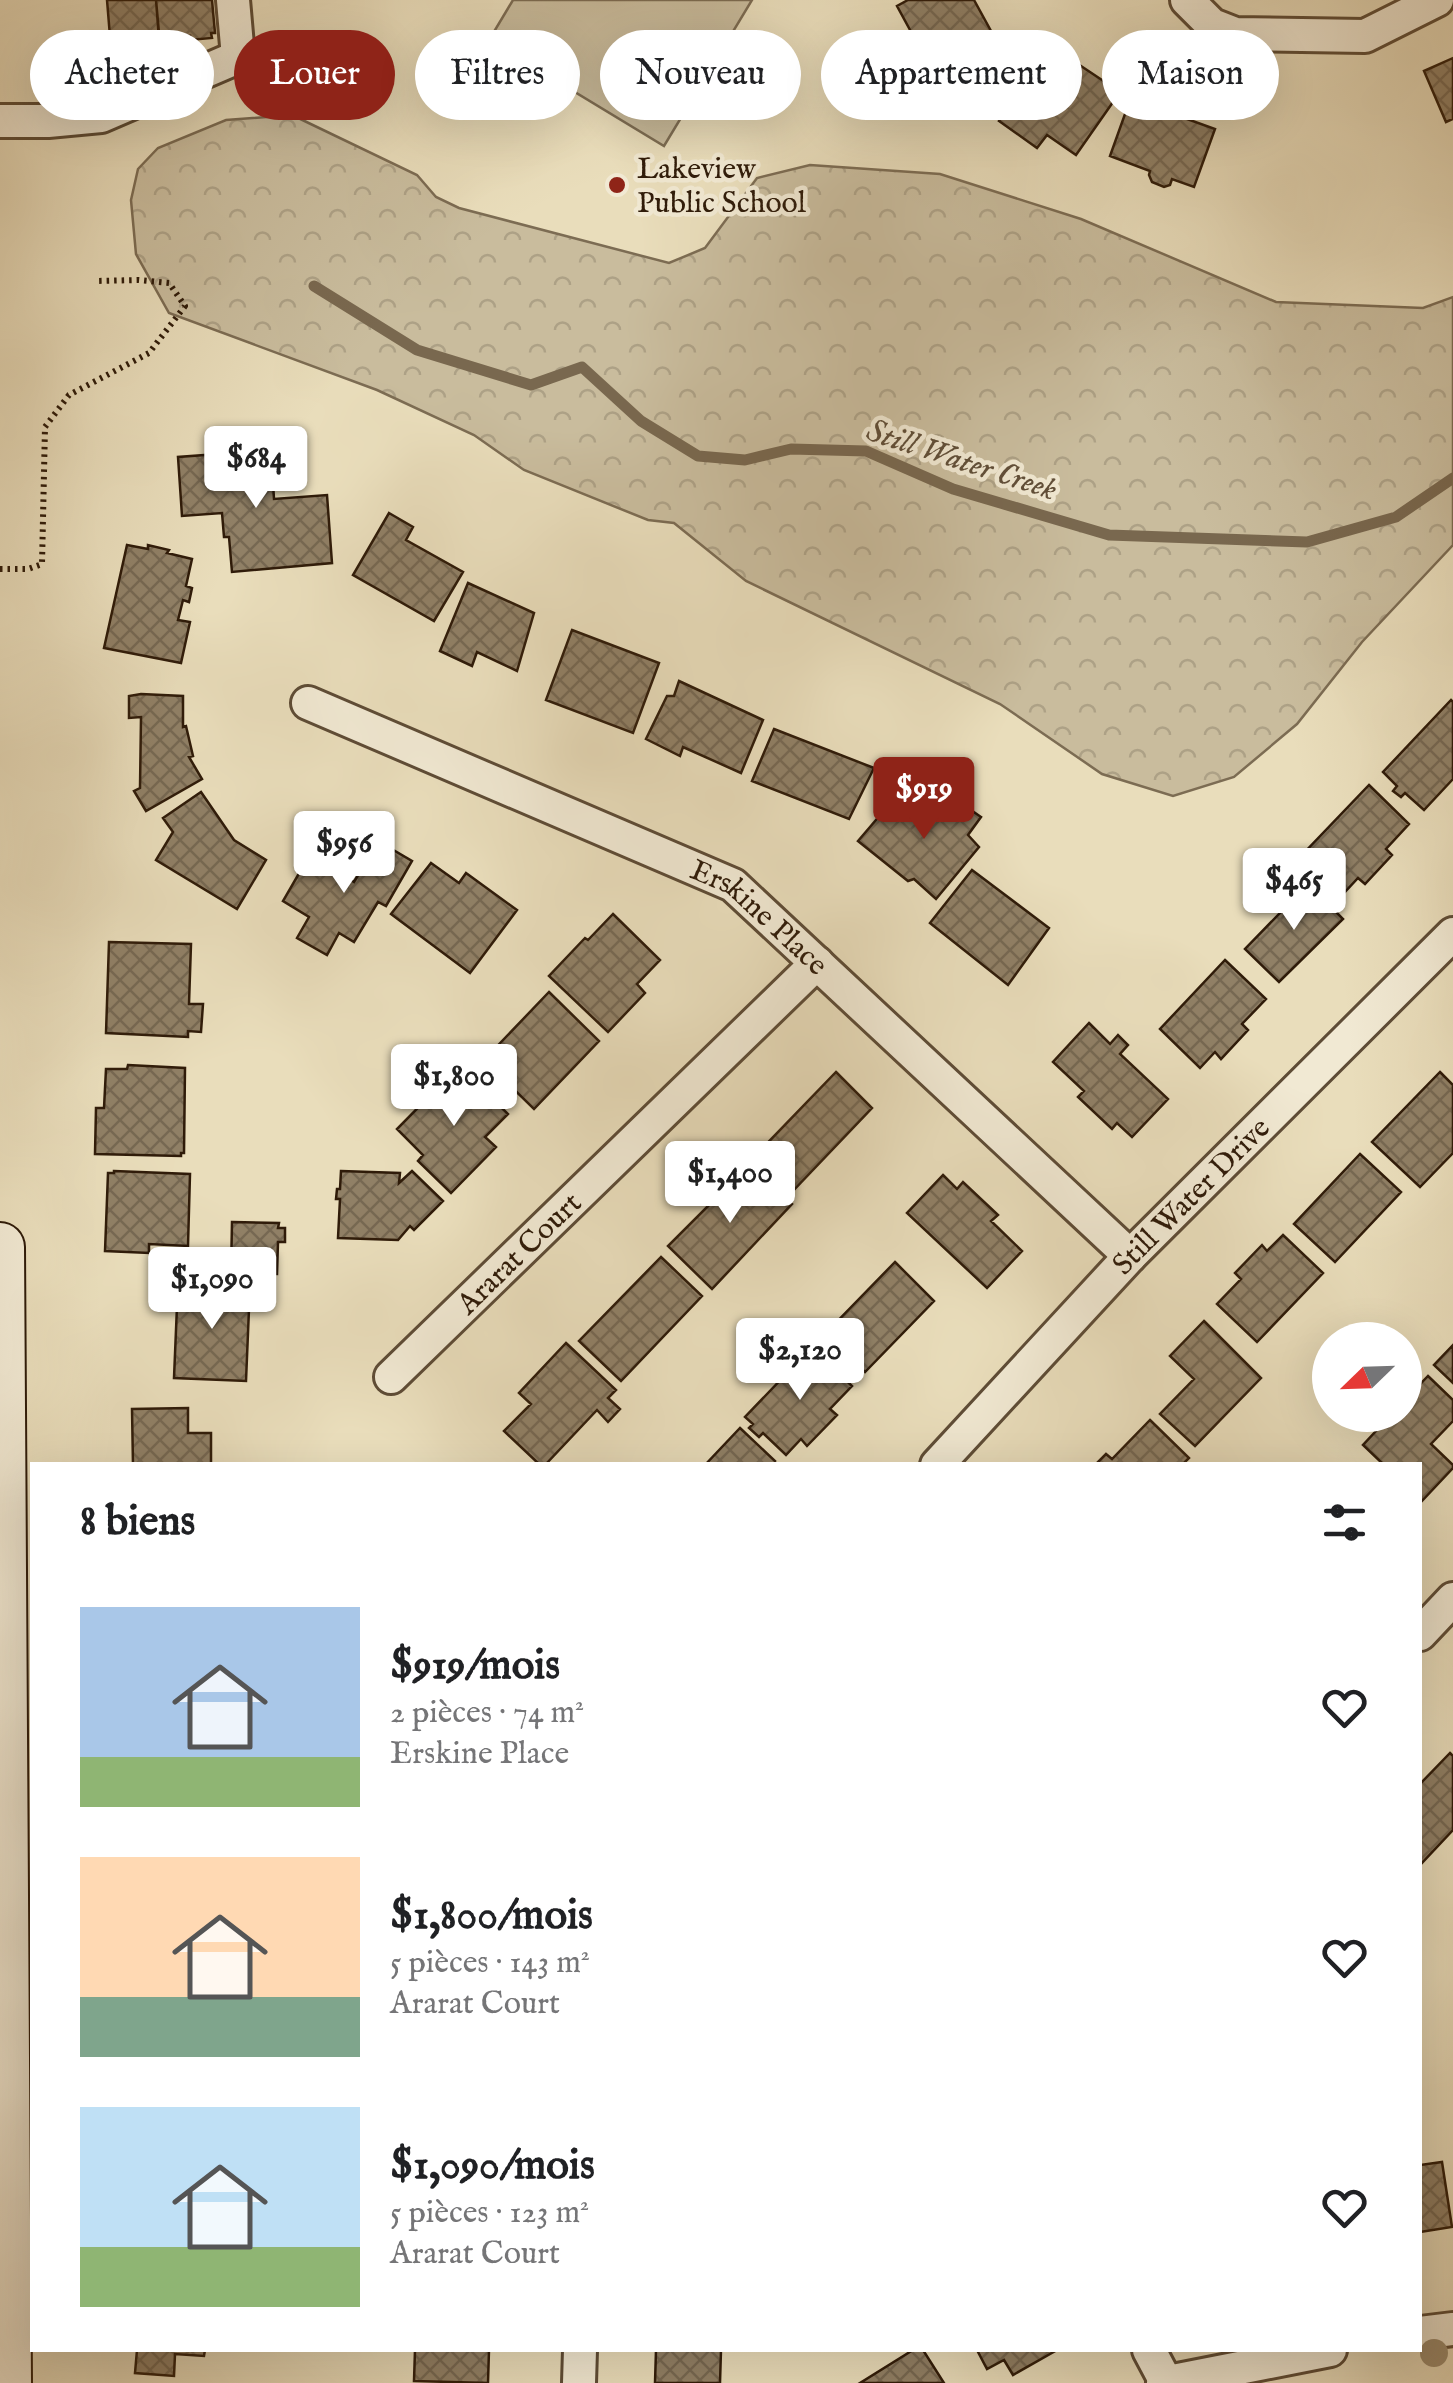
<!DOCTYPE html>
<html lang="fr">
<meta charset="utf-8">
<style>
body{margin:0;font-family:"IM FELL English",serif;background:#f6f6f6;color:#202124;height:100vh;display:flex;flex-direction:column;font-size:38px;white-space:nowrap}
*{box-sizing:border-box;margin:0}
p{font-size:32px;color:#757577}
.icon{flex:none;width:55px;height:55px;fill:none;stroke:currentColor;stroke-width:2;stroke-linecap:round;stroke-linejoin:round}
.map{position:relative;flex:1;overflow:hidden}
.panel{position:absolute;left:30px;top:1462px;width:1392px;height:890px;display:flex;flex-direction:column;background:#fff;border-radius:0px;box-shadow:0 10px 40px #0002}
.panel>*{flex:none}
.hud{position:absolute;left:30px;top:30px;width:1395px;height:90px;display:flex;gap:20px}
.needle{width:65px;rotate:247deg}
.buttons{position:absolute;left:1312px;top:1322px;display:grid;gap:20px}
.buttons a{display:grid;place-items:center;width:110px;height:110px;border-radius:50%;background:#fff;box-shadow:0 10px 40px #0002;font-size:50px}
.price{position:absolute;translate:-50% -85px;padding:0 22px;border-radius:10px;background:#fff;color:#222;font-size:32px;line-height:65px;filter:drop-shadow(0 2px 5px #0008)}
.price::after{content:'';position:absolute;left:50%;top:60px;width:30px;height:22px;margin-left:-15px;background:inherit;clip-path:polygon(0 0,100% 0,50% 100%)}
.price.selected{background:#8f2418;color:#fff}
ul{padding:0;list-style:none}
li{display:flex;align-items:center;gap:30px;height:250px;padding:0 50px}
li span{display:grid;place-items:center;flex:none;width:280px;height:200px;border-radius:0px;color:#555}
li>.icon{margin-inline-start:auto}
span .icon{width:120px;height:120px;fill:#fffc;stroke-width:1}
li b{font-size:42px}
h2{display:flex;justify-content:space-between;align-items:center;height:120px;padding:0 50px;font-size:42px}
.tag{padding:0 35px;border-radius:45px;background:#fff;box-shadow:0 10px 40px #0002;font-size:35px;line-height:90px}
.tag.selected{background:#8f2418;color:#fff}
.map>svg:first-child{display:block}
.forest{fill:url(#forest-crowns);stroke:#7c6c53;stroke-width:2.5}
.pitch{fill:#c9bc9d;stroke:#7c6c53;stroke-width:2.5}
.lines{fill:none;stroke-linecap:round;stroke-linejoin:round}
.stream{stroke:#79684f;stroke-width:11}
.building{fill:url(#building-cross-hatch);stroke:#2f1b09;stroke-width:2.5}
.street-casing{stroke:#5e4c36;stroke-width:38}
.secondary-casing{stroke:#2f1b09;stroke-width:52}
.path{stroke:#2f1b09;stroke-width:6;stroke-dasharray:2.5 5;stroke-linecap:butt}
.street{stroke:#f1e9d3;stroke-width:32}
.secondary{stroke:#f1e9d3;stroke-width:48}
.tree{fill:#9c8d71}
.poi-dot{fill:#8f2418;stroke:#f1e9d3;stroke-width:4}
.labels{text-anchor:middle;stroke-width:9;stroke-linejoin:round;paint-order:stroke}
.poi-label{font-size:30px;fill:#2f1b09;stroke:#f1e9d3;text-anchor:start}
.street-label{font-size:30px;fill:#2f1b09;stroke:#f1e9d3}
.water-label{font-size:32px;font-style:italic;fill:#604e38;stroke:#f1e9d3}
</style>
<div class="map">
<svg width="1453" height="2383" viewBox="0 0 1453 2383">
<defs>
<pattern id="forest-crowns" width="20" height="18" patternUnits="userSpaceOnUse" patternTransform="scale(2.5)"><rect width="20" height="18" fill="#c9bc9d"/><path d="M2 6a3 3 0 1 1 6 0M12 15a3 3 0 1 1 6 0" fill="none" stroke="#ada186"/></pattern>
<pattern id="building-cross-hatch" width="8" height="8" patternUnits="userSpaceOnUse" patternTransform="scale(2.5)"><rect width="8" height="8" fill="#908066"/><path d="M0 0l8 8M0 8l8-8" fill="none" stroke="#766852"/></pattern>
</defs>
<rect width="100%" height="100%" fill="#e9ddbb"/>
<filter id="stains"><feTurbulence type="fractalNoise" baseFrequency=".002" numOctaves="4"/><feColorMatrix values="0 0 0 0 .2 0 0 0 0 .09 0 0 0 0 .02 0 0 0 .5 -.17"/></filter>
<radialGradient id="worn" r=".72"><stop offset=".6" stop-color="#630" stop-opacity="0"/><stop offset="1" stop-color="#630" stop-opacity=".3"/></radialGradient>
<path class="forest" d="M 292,115 L 417,175 L 436,197 L 459,208 L 669,263 L 705,248 L 757,178 L 810,165 L 940,174 L 1081,219 L 1276,302 L 1423,308 L 1453,297 L 1453,545 L 1362,642 L 1297,724 L 1234,777 L 1173,796 L 1102,774 L 1000,704 L 746,581 L 674,523 L 648,520 L 524,470 L 474,435 L 377,390 L 169,313 L 136,254 L 131,200 L 138,169 L 158,148 L 226,120 Z"/>
<path class="pitch" d="M 513,0 L 752,0 L 664,146 L 489,40 Z"/>
<g class="lines">
<path class="stream" d="M 314,286 L 417,350 L 531,385 L 582,367 L 641,421 L 698,456 L 745,460 L 791,449 L 866,451 L 953,489 L 1109,535 L 1307,542 L 1396,517 L 1453,478"/>
</g>
<path class="building" d="M 107,0 L 156,0 L 161,55 L 153,55 L 153,60 L 140,61 L 140,57 L 137,59 L 112,61 Z
M 156,0 L 212,0 L 215,33 L 211,33 L 212,38 L 190,40 L 190,36 L 159,39 Z
M 908,0 L 974,0 L 1008,62 L 946,96 L 897,6 Z
M 1066,56 L 1120,92 L 1076,155 L 1047,135 L 1037,148 L 999,121 L 1034,70 L 1049,80 Z
M 1453,58 L 1453,119 L 1446,122 L 1424,71 Z
M 1135,86 L 1192,106 L 1187,119 L 1215,129 L 1194,187 L 1172,179 L 1170,185 L 1164,187 L 1152,182 L 1149,175 L 1150,171 L 1110,156 Z
M 271,450 L 274,499 L 327,495 L 332,563 L 232,572 L 229,537 L 224,537 L 222,513 L 182,516 L 178,457 Z
M 389,513 L 413,527 L 406,540 L 463,572 L 434,621 L 353,575 Z
M 127,545 L 148,549 L 148,545 L 169,550 L 167,553 L 192,559 L 186,586 L 192,588 L 189,602 L 183,600 L 178,620 L 190,622 L 181,663 L 104,648 Z
M 468,583 L 534,613 L 517,671 L 477,652 L 472,666 L 440,651 Z
M 572,630 L 659,663 L 633,733 L 546,700 Z
M 679,681 L 763,720 L 741,773 L 683,747 L 680,756 L 646,739 L 667,696 L 674,696 Z
M 141,694 L 183,696 L 183,727 L 186,726 L 193,756 L 189,757 L 202,779 L 146,811 L 134,791 L 140,788 L 141,717 L 129,718 L 129,696 Z
M 1451,700 L 1453,702 L 1453,779 L 1424,810 L 1405,793 L 1401,797 L 1393,791 L 1397,786 L 1383,772 Z
M 774,729 L 874,768 L 849,819 L 752,781 Z
M 1369,785 L 1409,824 L 1386,849 L 1392,855 L 1365,884 L 1358,878 L 1344,893 L 1303,854 Z
M 911,791 L 939,817 L 955,799 L 981,817 L 968,835 L 979,847 L 936,899 L 914,879 L 908,881 L 858,841 L 882,813 L 889,818 Z
M 201,792 L 234,840 L 266,860 L 237,909 L 156,860 L 173,832 L 163,818 Z
M 378,841 L 412,861 L 386,906 L 378,902 L 354,942 L 339,933 L 327,955 L 297,938 L 309,917 L 283,901 L 309,856 L 325,866 L 328,862 L 345,872 L 343,875 L 354,882 Z
M 431,863 L 459,883 L 466,873 L 517,910 L 470,973 L 391,914 Z
M 972,870 L 1049,928 L 1008,985 L 930,923 Z
M 1308,884 L 1343,919 L 1279,982 L 1245,949 Z
M 613,914 L 660,960 L 637,984 L 645,993 L 608,1032 L 549,976 L 585,938 L 588,940 Z
M 109,942 L 191,944 L 189,1004 L 203,1004 L 201,1032 L 188,1031 L 188,1037 L 106,1033 Z
M 1225,960 L 1266,999 L 1242,1024 L 1248,1030 L 1221,1059 L 1215,1052 L 1200,1068 L 1160,1029 Z
M 549,992 L 599,1041 L 534,1109 L 484,1060 Z
M 1089,1023 L 1110,1044 L 1118,1035 L 1128,1045 L 1120,1054 L 1168,1099 L 1132,1137 L 1117,1123 L 1112,1129 L 1078,1097 L 1084,1091 L 1053,1062 Z
M 128,1065 L 185,1068 L 184,1153 L 181,1153 L 181,1156 L 95,1154 L 96,1108 L 104,1108 L 106,1069 L 127,1069 Z
M 459,1066 L 508,1114 L 485,1137 L 496,1147 L 451,1193 L 418,1161 L 423,1155 L 397,1129 Z
M 836,1072 L 872,1108 L 790,1194 L 753,1158 Z
M 1440,1072 L 1453,1085 L 1453,1153 L 1420,1187 L 1372,1142 Z
M 1360,1154 L 1401,1192 L 1335,1262 L 1294,1224 Z
M 750,1164 L 792,1204 L 712,1289 L 668,1246 Z
M 114,1171 L 190,1174 L 188,1246 L 149,1244 L 149,1253 L 105,1251 L 108,1173 L 114,1173 Z
M 341,1171 L 400,1173 L 399,1183 L 412,1171 L 443,1201 L 414,1230 L 410,1226 L 398,1240 L 338,1238 L 340,1199 L 336,1199 L 337,1189 L 340,1189 Z
M 943,1175 L 957,1189 L 963,1182 L 998,1215 L 991,1221 L 1022,1251 L 987,1288 L 907,1213 Z
M 232,1222 L 279,1223 L 278,1228 L 285,1228 L 285,1242 L 278,1242 L 277,1274 L 231,1273 Z
M 1283,1235 L 1323,1273 L 1257,1342 L 1217,1304 L 1241,1279 L 1235,1273 L 1262,1245 L 1267,1251 Z
M 661,1257 L 702,1296 L 621,1381 L 579,1341 Z
M 895,1262 L 934,1301 L 865,1372 L 825,1334 Z
M 178,1282 L 250,1285 L 246,1381 L 174,1378 Z
M 1204,1321 L 1261,1378 L 1195,1446 L 1160,1414 L 1194,1379 L 1170,1356 Z
M 566,1343 L 616,1390 L 608,1398 L 620,1409 L 608,1422 L 597,1410 L 545,1465 L 540,1465 L 504,1431 L 531,1404 L 519,1393 Z
M 1453,1345 L 1453,1383 L 1434,1365 Z
M 812,1347 L 852,1386 L 830,1409 L 837,1415 L 807,1446 L 801,1439 L 786,1455 L 763,1433 L 759,1437 L 749,1428 L 753,1424 L 745,1417 Z
M 1428,1376 L 1453,1400 L 1453,1421 L 1431,1444 L 1453,1465 L 1453,1468 L 1421,1502 L 1420,1465 L 1384,1465 L 1363,1445 L 1391,1415 L 1405,1415 L 1405,1400 Z
M 188,1408 L 188,1433 L 211,1433 L 211,1465 L 133,1465 L 132,1409 Z
M 1150,1420 L 1189,1458 L 1182,1465 L 1095,1465 L 1106,1454 L 1112,1459 Z
M 740,1428 L 775,1461 L 771,1465 L 705,1465 Z
M 1450,1753 L 1453,1756 L 1453,1830 L 1420,1865 L 1420,1784 Z
M 1442,2162 L 1452,2227 L 1420,2232 L 1420,2165 Z
M 137,2350 L 205,2350 L 204,2356 L 175,2354 L 174,2376 L 135,2373 Z
M 415,2350 L 489,2350 L 488,2383 L 414,2381 Z
M 656,2350 L 721,2350 L 720,2383 L 655,2383 Z
M 913,2350 L 923,2350 L 944,2383 L 860,2383 Z
M 977,2350 L 1057,2350 L 1013,2375 L 1004,2360 L 987,2369 Z"/>
<g class="lines">
<defs>
<g id="street">
<path d="M 1187,0 L 1212,25 L 1235,34 L 1365,36 L 1437,0"/>
<path d="M 0,121 L 48,121 L 101,116 L 238,57 L 233,0"/>
<path id="s1" d="M 308,703 L 733,885 L 1130,1256"/>
<path id="s2" d="M 391,1377 L 817,963"/>
<path id="s3" d="M 937,1465 L 1130,1256 L 1453,934"/>
<path d="M 1420,1634 L 1453,1599"/>
<path d="M 1420,2333 L 1453,2329"/>
<path d="M 1149,2350 L 1166,2382"/>
<path d="M 579,2383 L 580,2350"/>
<path d="M 1163,2383 L 1330,2350"/>
</g>
<path id="secondary" d="M 0,1247 L 7,2383"/>
</defs>
<use href="#street" class="street-casing"/>
<use href="#secondary" class="secondary-casing"/>
<path class="path" d="M 0,569 L 28,569 L 42,564 L 45,427 L 69,395 L 149,353 L 185,306 L 169,283 L 138,280 L 95,281"/>
<use href="#street" class="street"/>
<use href="#secondary" class="secondary"/>
</g>
<circle class="tree" cx="1434" cy="2353" r="14"/>
<circle class="poi-dot" cx="617" cy="185" r="10"/>
<g class="labels">
<g class="poi-label">
<text x="637" y="178">Lakeview<tspan x="637" dy="34">Public School</tspan></text>
</g>
<g class="street-label">
<text dy="10" stroke="none"><textPath href="#s1" startOffset="502">Erskine Place</textPath></text>
<text dy="10" stroke="none"><textPath href="#s3" startOffset="370">Still Water Drive</textPath></text>
<text dy="10" stroke="none"><textPath href="#s2" startOffset="178">Ararat Court</textPath></text>
</g>
<g class="water-label">
<text transform="translate(962 459) rotate(18)" y="11">Still Water Creek</text>
</g>
</g>
<rect width="100%" height="100%" filter="url(#stains)"/>
<rect width="100%" height="100%" fill="url(#worn)"/>
</svg>
<div class="buttons">
<a><svg class="needle" viewBox="-14 -14 28 28"><path d="M0-13l5 13h-10z" fill="#e53935"/><path d="M0 13l5-13h-10z" fill="#757577"/></svg></a>
</div>
<b class="price" style="left:256px;top:511px">$684</b>
<b class="price selected" style="left:924px;top:842px">$919</b>
<b class="price" style="left:344px;top:896px">$956</b>
<b class="price" style="left:1294px;top:933px">$465</b>
<b class="price" style="left:454px;top:1129px">$1,800</b>
<b class="price" style="left:730px;top:1226px">$1,400</b>
<b class="price" style="left:212px;top:1332px">$1,090</b>
<b class="price" style="left:800px;top:1403px">$2,120</b>
<div class="hud">
<a class="tag">Acheter</a>
<a class="tag selected">Louer</a>
<a class="tag">Filtres</a>
<a class="tag">Nouveau</a>
<a class="tag">Appartement</a>
<a class="tag">Maison</a>
</div>
<section class="panel">
<h2>8 biens<svg class="icon" aria-label="filters" viewBox="0 0 24 24"><path d="M4 7h16M4 17h16"/><circle cx="9" cy="7" r="2"/><circle cx="15" cy="17" r="2"/></svg></h2>
<ul>
<li><span style="background:linear-gradient(#a9c7e8 75%,#8fb573 0)"><svg class="icon" aria-label="home" viewBox="0 0 24 24"><path d="M3 11l9-7 9 7M6 9v11h12V9"/></svg></span><div><b>$919/mois</b><p>2 pièces · 74 m²</p><p>Erskine Place</p></div><svg class="icon" aria-label="heart" viewBox="0 0 24 24"><path d="M12 20l-8-8c-3-5 5-10 8-4 3-6 11-1 8 4z"/></svg></li>
<li><span style="background:linear-gradient(#ffd9b3 70%,#7fa58c 0)"><svg class="icon" aria-label="home" viewBox="0 0 24 24"><path d="M3 11l9-7 9 7M6 9v11h12V9"/></svg></span><div><b>$1,800/mois</b><p>5 pièces · 143 m²</p><p>Ararat Court</p></div><svg class="icon" aria-label="heart" viewBox="0 0 24 24"><path d="M12 20l-8-8c-3-5 5-10 8-4 3-6 11-1 8 4z"/></svg></li>
<li><span style="background:linear-gradient(#bfe0f5 70%,#8fb573 0)"><svg class="icon" aria-label="home" viewBox="0 0 24 24"><path d="M3 11l9-7 9 7M6 9v11h12V9"/></svg></span><div><b>$1,090/mois</b><p>5 pièces · 123 m²</p><p>Ararat Court</p></div><svg class="icon" aria-label="heart" viewBox="0 0 24 24"><path d="M12 20l-8-8c-3-5 5-10 8-4 3-6 11-1 8 4z"/></svg></li>
</ul>
</section>
</div>
